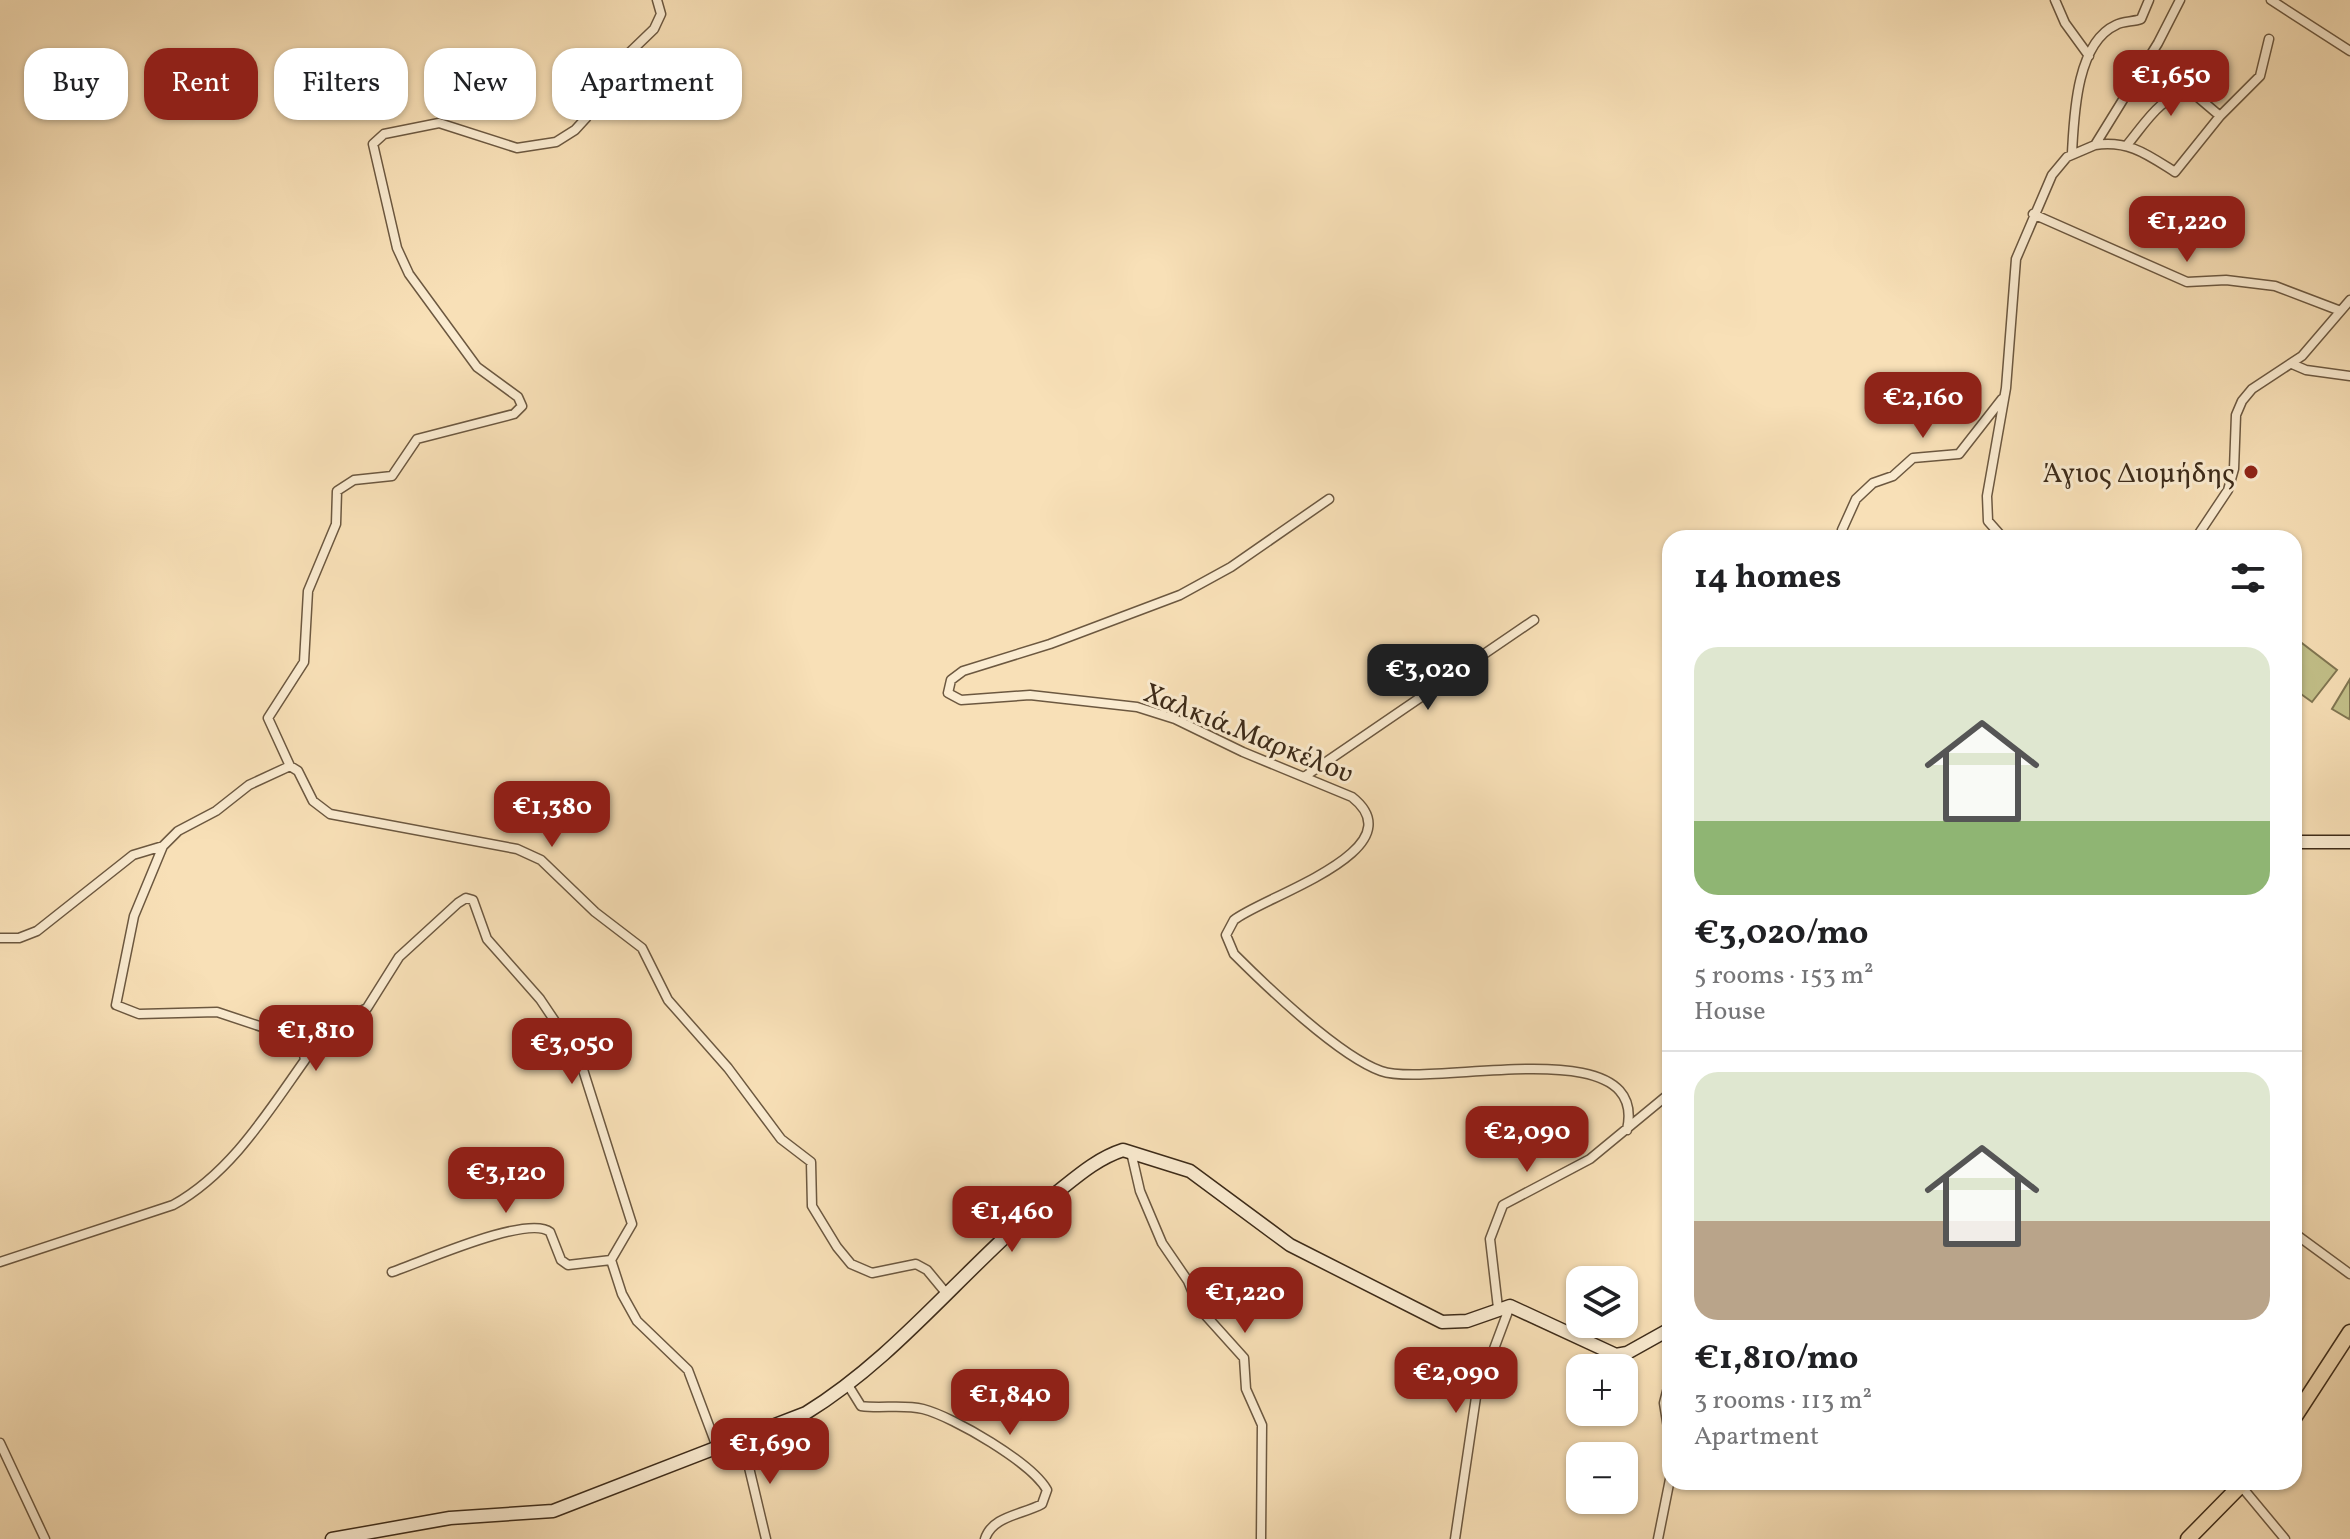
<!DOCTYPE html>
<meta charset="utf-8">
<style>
body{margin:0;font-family:Vollkorn,serif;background:#f2f2f2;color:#202124;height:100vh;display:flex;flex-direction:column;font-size:30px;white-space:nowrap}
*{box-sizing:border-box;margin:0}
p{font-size:26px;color:#757577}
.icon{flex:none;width:44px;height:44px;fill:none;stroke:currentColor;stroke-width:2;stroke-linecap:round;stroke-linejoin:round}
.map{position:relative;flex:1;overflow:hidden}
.sheet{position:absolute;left:1662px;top:530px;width:640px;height:960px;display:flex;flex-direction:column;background:#fff;border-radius:24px;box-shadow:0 2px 6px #0004}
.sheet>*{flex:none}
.guide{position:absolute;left:24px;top:48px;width:760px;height:72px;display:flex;gap:16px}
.tools{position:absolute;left:1566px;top:1266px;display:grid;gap:16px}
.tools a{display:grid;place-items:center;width:72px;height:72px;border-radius:16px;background:#fff;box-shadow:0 2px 6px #0004;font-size:40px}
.price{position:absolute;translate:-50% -68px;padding:0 18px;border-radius:16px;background:#8f2418;color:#fff;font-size:26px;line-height:52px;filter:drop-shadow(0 2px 4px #0008)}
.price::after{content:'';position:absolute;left:50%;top:48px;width:24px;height:18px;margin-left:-12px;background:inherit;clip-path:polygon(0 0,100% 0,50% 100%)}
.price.on{background:#222;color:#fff}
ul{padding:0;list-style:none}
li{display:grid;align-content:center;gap:16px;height:424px;padding:0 32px}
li+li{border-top:2px solid #e0e0e0}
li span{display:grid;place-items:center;height:248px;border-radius:24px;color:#555}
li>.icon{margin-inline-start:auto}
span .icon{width:144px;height:144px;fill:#fffc;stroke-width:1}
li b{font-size:34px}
h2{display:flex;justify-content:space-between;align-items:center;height:96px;padding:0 32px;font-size:34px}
.tag{padding:0 28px;border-radius:24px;background:#fff;box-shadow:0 2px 6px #0004;font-size:28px;line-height:72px}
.tag.on{background:#8f2418;color:#fff}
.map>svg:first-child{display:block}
.green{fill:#c3c18a;stroke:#807652;stroke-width:2}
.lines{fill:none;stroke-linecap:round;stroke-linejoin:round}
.minor-casing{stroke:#6c5840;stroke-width:11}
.secondary-casing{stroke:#3d2b19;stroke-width:15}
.primary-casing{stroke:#3d2b19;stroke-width:17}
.minor{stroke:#faebd0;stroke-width:8}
.secondary{stroke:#faebd0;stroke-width:12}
.primary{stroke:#f8e0b7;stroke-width:14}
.poi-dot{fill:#8f2418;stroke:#faebd0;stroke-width:3}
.labels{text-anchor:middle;stroke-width:6;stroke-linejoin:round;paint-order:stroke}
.poi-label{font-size:28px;fill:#3d2b19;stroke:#faebd0;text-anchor:end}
.street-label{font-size:28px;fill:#3d2b19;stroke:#faebd0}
</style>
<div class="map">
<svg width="2350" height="1539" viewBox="0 0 2350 1539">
<rect width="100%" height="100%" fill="#f8e0b7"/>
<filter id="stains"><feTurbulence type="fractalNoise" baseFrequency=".0025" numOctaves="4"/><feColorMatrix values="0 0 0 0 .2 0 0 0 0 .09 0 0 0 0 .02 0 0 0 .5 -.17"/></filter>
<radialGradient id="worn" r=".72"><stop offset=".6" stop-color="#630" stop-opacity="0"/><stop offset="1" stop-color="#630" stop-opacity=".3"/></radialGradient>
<path class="green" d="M 2294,637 L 2337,670 L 2312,702 L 2294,689 Z
M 2350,679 L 2350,716 L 2349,719 L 2332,709 Z"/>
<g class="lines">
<defs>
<path id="minor" d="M 2055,0 L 2065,23 L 2089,56
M 2271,0 L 2350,51
M 2095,145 C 2129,140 2148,155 2175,172 L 2220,116 L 2260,76 L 2269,39
M 2127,145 C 2144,125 2163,91 2193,93 L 2220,116
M 2072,153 C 2074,117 2076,43 2116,25 C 2123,21 2133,22 2141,19 L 2149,0
M 2033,214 L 2187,282 L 2226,280 L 2275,286 L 2338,310
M 2292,364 L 2306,370 L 2350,376
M 1329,499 L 1231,567 L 1180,595 L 1050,644 L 963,671 L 951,680 L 948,693 L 961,700 L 1030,695 L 1137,707 L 1175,719 L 1243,752 L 1352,797 C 1419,850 1262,897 1234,920 L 1226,935 L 1234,954 C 1267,987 1339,1056 1381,1071 C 1431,1089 1650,1028 1627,1130
M 1844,538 L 1842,530 L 1856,499 L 1873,483 L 1893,476 L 1913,458 L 1959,454 L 2002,399
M 2003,538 L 1988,521 L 1987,496 L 2006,388 L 2016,259 L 2052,175 L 2067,157 L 2095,145 L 2158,43 L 2180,0
M 2196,538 L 2228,490 L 2234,469 L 2236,415 L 2242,401 L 2252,389 L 2302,356 L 2350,300
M 290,766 L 268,718 L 304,662 L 308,591 L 336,524 L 337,491 L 354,480 L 392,476 L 417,439 L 514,414 L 522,406 L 518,397 L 477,367 L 409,274 L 397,248 L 373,144 L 384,134 L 439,123 L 517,148 L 556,142 L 575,130 L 586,118 L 626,56 L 654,29 L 661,14 L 657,0
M 1304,777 L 1534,620
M 0,938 L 19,938 L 37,931 L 133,855 L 163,846 L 178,831 L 216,811 L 249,785 L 290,766 L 298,771 L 313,801 L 330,814 L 517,849 L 541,860 L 595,912 L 642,948 L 668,1000 L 728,1068 L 781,1139 L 811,1162 L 812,1206 L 837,1247 L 851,1264 L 872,1273 L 916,1264 L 927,1270 L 946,1293
M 301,1040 L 367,1008 L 399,957 L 458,903 L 466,898 L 473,900 L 487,939 L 540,999 L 579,1057 L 632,1224 L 611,1260 L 622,1294 L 637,1321 L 688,1370 L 717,1447
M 1131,1152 L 1140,1191 L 1162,1243 L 1188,1281 L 1199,1308 L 1244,1358 L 1246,1389 L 1262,1425 L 1261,1539
M 2294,1233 L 2350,1274
M 0,1262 L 173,1205 C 231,1173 268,1112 305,1060 L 301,1040 L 217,1012 L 139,1014 L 116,1005 L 134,916 L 163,846
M 392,1272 C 422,1262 528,1214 550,1232 L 561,1260 L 568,1265 L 611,1260
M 1498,1308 L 1490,1239 L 1503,1205 L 1590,1159 L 1670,1093
M 1670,1380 L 1664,1403 L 1670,1440
M 848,1385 L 861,1406 C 881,1409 902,1404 923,1409 C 954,1417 1032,1463 1047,1490 L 1042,1504 C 1022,1515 992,1516 985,1539
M 742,1438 L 766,1539
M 0,1443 L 45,1539
M 2241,1486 L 2285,1539
M 1455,1539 L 1476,1397 L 1510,1306
M 1658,1539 L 1670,1479"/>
<path id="secondary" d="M 2294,842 L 2350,842
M 332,1539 L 450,1518 L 553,1511 L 806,1413 C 899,1356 966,1265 1051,1197 C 1073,1180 1095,1159 1123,1150 L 1190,1171 L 1290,1245 L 1442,1322 L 1467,1321 L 1510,1306 L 1616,1355 L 1627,1353 L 1670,1329"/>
<path id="primary" d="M 2294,1418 L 2350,1332
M 2188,1539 L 2244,1482"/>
</defs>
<use href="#minor" class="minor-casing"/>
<use href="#secondary" class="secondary-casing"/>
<use href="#primary" class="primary-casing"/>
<use href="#minor" class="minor"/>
<use href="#secondary" class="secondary"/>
<use href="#primary" class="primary"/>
</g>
<circle class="poi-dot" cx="2251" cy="472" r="8"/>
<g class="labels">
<g class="poi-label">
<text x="2235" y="482">Άγιος Διομήδης</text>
</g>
<g class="street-label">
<text transform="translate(1249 732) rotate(22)" y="10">Χαλκιά.Μαρκέλου</text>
</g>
</g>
<rect width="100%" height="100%" filter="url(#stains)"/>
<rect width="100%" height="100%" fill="url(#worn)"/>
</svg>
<div class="tools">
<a><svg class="icon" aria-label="layers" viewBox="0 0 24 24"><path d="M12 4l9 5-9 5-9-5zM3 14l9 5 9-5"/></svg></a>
<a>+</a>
<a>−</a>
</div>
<b class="price" style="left:2171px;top:118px">€1,650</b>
<b class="price" style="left:2187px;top:264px">€1,220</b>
<b class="price" style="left:1923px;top:440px">€2,160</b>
<b class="price on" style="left:1428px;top:712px">€3,020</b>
<b class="price" style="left:552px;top:849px">€1,380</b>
<b class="price" style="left:316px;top:1073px">€1,810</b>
<b class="price" style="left:572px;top:1086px">€3,050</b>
<b class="price" style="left:1527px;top:1174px">€2,090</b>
<b class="price" style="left:506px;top:1215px">€3,120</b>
<b class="price" style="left:1012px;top:1254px">€1,460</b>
<b class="price" style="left:1245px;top:1335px">€1,220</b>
<b class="price" style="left:1456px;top:1415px">€2,090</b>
<b class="price" style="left:1010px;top:1437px">€1,840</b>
<b class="price" style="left:770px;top:1486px">€1,690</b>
<div class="guide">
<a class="tag">Buy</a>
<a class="tag on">Rent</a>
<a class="tag">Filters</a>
<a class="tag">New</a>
<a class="tag">Apartment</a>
</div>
<section class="sheet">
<h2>14 homes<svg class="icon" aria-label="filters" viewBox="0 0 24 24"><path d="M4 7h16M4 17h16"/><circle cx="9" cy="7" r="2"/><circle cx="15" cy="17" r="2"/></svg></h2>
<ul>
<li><span style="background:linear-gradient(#dfe7d0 70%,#8fb573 0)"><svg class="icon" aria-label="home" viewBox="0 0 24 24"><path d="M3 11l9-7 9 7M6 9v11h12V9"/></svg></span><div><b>€3,020/mo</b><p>5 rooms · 153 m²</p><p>House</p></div></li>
<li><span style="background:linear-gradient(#dfe7d0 60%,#b9a48a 0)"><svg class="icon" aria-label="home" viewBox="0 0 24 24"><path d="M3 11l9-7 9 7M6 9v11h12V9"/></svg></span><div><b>€1,810/mo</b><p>3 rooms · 113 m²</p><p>Apartment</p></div></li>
</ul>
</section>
</div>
